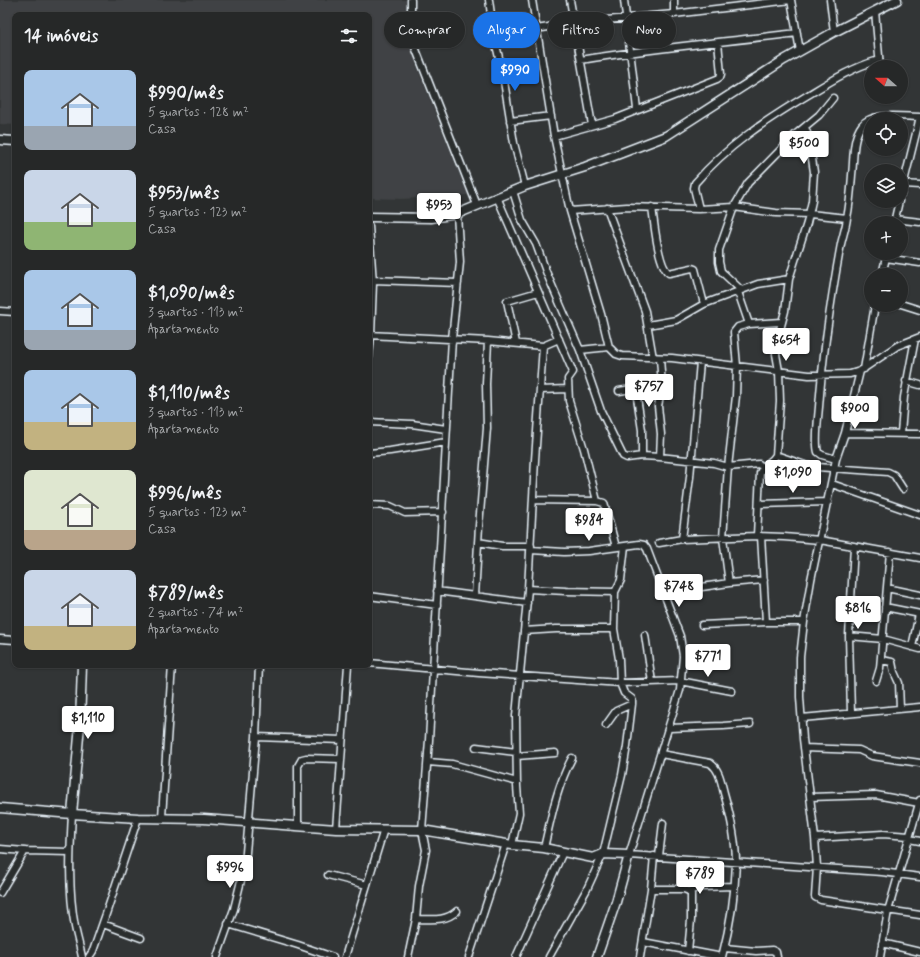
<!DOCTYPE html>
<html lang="pt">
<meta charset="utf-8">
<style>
body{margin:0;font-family:Mynerve,sans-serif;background:#323434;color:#f1f3f6;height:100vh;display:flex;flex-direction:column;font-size:15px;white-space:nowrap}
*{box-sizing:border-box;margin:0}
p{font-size:13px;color:#a4a6a8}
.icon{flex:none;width:22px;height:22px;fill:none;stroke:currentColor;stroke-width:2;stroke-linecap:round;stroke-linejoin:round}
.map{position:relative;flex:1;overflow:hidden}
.side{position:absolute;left:12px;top:12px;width:360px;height:656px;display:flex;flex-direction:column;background:#262828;border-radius:8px;box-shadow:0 1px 3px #0004,0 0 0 1px #424445}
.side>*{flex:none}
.hud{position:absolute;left:384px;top:12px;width:380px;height:36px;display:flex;gap:8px}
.needle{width:26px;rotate:291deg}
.tools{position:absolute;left:864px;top:60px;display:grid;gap:8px}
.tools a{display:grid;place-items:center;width:44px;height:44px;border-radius:50%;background:#262828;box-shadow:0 1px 3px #0004,0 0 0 1px #424445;font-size:20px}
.price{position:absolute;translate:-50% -34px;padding:0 9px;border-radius:4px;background:#fff;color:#222;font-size:13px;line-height:26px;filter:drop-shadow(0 1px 2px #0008)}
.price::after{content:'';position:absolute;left:50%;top:24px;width:12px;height:9px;margin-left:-6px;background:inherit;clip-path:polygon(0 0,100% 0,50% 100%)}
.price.active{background:#1a73e8;color:#fff}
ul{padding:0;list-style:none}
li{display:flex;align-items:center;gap:12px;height:100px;padding:0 12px}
li span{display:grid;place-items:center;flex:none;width:112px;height:80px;border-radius:8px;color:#555}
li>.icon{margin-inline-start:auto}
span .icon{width:48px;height:48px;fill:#fffc;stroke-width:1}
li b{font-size:17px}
h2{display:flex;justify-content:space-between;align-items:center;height:48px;padding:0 12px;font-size:17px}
.chip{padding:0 14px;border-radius:18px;background:#262828;box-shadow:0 1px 3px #0004,0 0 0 1px #424445;font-size:14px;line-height:36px}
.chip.active{background:#1a73e8;color:#fff}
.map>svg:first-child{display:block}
.built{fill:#3f4244}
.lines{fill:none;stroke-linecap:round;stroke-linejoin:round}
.minor-casing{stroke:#e8f1f8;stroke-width:9}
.tertiary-casing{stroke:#e8f1f8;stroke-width:11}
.minor{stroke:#2a2d2e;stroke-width:6}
.tertiary{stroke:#2a2d2e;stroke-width:8}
</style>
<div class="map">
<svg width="920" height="957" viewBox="0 0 920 957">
<rect width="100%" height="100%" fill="#323536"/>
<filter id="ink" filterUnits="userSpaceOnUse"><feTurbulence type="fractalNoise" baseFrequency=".025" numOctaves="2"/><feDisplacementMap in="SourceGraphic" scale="8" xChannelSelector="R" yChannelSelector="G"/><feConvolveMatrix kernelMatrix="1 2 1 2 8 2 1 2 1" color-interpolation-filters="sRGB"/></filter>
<g filter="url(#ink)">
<path class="built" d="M 0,0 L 406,0 L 408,34 L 417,67 L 468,195 L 402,199 L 369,198 L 369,15 L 15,15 L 15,125 L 0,124 Z"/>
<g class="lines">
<defs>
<path id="minor" d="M 411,0 L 411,25 L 415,47 L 477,205
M 489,0 L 494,36 L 503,75 L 514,143 L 525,186
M 532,0 L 554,136 L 570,211 L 601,314 L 609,347 L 616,354 L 622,356 L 672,358 L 809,375 L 850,374 L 860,371 L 897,346 L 920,337
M 570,0 L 592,125
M 624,0 L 637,109
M 674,0 L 674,14
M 791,0 L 800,51
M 830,0 L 834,32
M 875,11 L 880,67
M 494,36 L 573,23 L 674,14 L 791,0
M 581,60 C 653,48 725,42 797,33
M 510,121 L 551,116
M 554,136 L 615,119 L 717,79 L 720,77 L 721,74 L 718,42
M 903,184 L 920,185
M 513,191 L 522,220 L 536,244 L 547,274 L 580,350 L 601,411 L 623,456 L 627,458 L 642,456 L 660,457 L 714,463 L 728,467 L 759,464 L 762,467
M 901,194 L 920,117
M 497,197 L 573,372 L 568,379 L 569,401 L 584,449 L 597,501
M 652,207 C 654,221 658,267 669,273 L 692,268 L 695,269 L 704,304
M 607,208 L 645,311 L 653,358
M 699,209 L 694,188 L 695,183 C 727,146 766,120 808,95 C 831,81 853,67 879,60
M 570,211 L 627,207 L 699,209 L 734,207 L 776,213 L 810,214 L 847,218
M 895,219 L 920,222
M 894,223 L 899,201
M 369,226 L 373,283 L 371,335 L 369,357
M 886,258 L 920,263
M 882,275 L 887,253
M 373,280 L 458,283
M 741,290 L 724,274 L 721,271 L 719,262 L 719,250 L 734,207 L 748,183 L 796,134 L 819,115 L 833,98
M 738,292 L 749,324
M 901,304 L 920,310
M 0,311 L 15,312
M 648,325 L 676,320 L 704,304 L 758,284 L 789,279
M 369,335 L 488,341 L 543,346
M 516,343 L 507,301 L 538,292
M 580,350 L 609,347
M 660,358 L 662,386 L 658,406 L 661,434 L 660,457
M 864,369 L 875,305
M 860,371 L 845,433 L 836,459 L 811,580 L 804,622 L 800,657 L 800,697 L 803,739 L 815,838 L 817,867 L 815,897 L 821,900 L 920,915
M 906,381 L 920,385
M 540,390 L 568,389
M 619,391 L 632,389 L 636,391 L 642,430 L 642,456
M 369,422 L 412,424 L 446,429
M 845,433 L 920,434
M 901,433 L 904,397 L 915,339
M 369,453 L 390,451 L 446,442
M 776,455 L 805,465 L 817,467 L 888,472 L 894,475 L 903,489
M 836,459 L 822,455 L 818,452 C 815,443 818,418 819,407 C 823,352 831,298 841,244 C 843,235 846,227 847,218 C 850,204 851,189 852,175 C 854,159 852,138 862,125 C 871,112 905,117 920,117
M 832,484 L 920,515
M 533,500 L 597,501 L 604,503 L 616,547
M 760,504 L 828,502
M 369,505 L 390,506 L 405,513 L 443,512
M 757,536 L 760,473 C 764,462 771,464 776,455 L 780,401 L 779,371 L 776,354 L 778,337 L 785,311 L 789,279 L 807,223 L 812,201 L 814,172 L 809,139 L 805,127
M 761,536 L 766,622
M 682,539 L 690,477 L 700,362
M 478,542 L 502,546 L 531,546
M 659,543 L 682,539 L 757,536 L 784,537 L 820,540 L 920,558
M 531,550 L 564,552 L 589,551 L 639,544 L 644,545 L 647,549 L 680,636 L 683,656 L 680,690 L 629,855 L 882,872 L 920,877
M 729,583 L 723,538 L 728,467 L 736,396 L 737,366 L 734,332 L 738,327 L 749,324 L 782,322
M 887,588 L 920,595
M 528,589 L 566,591 L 615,592
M 681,590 L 729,583 L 764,580
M 437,591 L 527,603
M 369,596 L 437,605
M 475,596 L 479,526 L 487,428 L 486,384 L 488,341
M 885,607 L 920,614
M 702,625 L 766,622 L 804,622
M 524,631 L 556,629 L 614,629
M 645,635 L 652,682
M 849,636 L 883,639 L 920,649
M 0,639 L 15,640
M 912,647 L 919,614
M 881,660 L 892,662 L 894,672 L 899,683 L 900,709
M 369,663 L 479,673 L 620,683 L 680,681 L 732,691
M 876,681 L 880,668 L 890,552
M 851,713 L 849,636 L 854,546
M 802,718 L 920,707
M 606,725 L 616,711 L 632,704
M 669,728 L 723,726 L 750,724
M 256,737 L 342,740
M 476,747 L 516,752
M 804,748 L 859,750 L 872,756 L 920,763
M 661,754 L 710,763 C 720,770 721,782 724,793 C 730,814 736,840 736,863 C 735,895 730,926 722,957
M 517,756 L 555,753
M 428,762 L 452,764 L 517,782
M 810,797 L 876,795 L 919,803
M 72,814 C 70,851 68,890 75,927 C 77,937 80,947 82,957
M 162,817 L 172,665
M 298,826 L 298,766 L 302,759 L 306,758 L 341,759
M 336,829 L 348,665
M 815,838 L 883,834 L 909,836
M 909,839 L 920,841
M 512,845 L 519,813 L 517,786 L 516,716 L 528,589 L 535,460 L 543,346 L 559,339
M 544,848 C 551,818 557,786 572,758
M 0,849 L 25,851
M 659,856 L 663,823
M 328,875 L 367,885
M 651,889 L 684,889 L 689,891 L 691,894 L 691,920 L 688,951
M 689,891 L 700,887 L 734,886
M 0,893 L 25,851 L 70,852
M 416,919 C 431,919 445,922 457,911
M 103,924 L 141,938
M 228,924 L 298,945 L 333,957
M 643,942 L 722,957
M 882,943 L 920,952
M 725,948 L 756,951 L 772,950 L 776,952 L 777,957
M 89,957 L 93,951 L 106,914 L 138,818
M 217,957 L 234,909 L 245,864 L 256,737 L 259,665
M 345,957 L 384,829
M 408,957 L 416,919 L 419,886 L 426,850 L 422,830 L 429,740 L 452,339 L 460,262 L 457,214
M 469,957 L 506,844
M 516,957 L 563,852
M 549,957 L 587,889 L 603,854 L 622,775 L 627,746 L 632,704 L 632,699 L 624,693 L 620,683 L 619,659 L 614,629 L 615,592 L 621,580 L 625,546
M 640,957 L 651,889 L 654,856
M 880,957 L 888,911 L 920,800"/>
<path id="tertiary" d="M 0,140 L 15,141
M 369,217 L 431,218 L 457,214 L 525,186 L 585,167 L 666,136 L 784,60 L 834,32 L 897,0
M 0,808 L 72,814 L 138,818 L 204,819 L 336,829 L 422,830 L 512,845 L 544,848 L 593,858 L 603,854 L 629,855 L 616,902 L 597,957
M 72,814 L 80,725 L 82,665"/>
</defs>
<use href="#minor" class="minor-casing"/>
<use href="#tertiary" class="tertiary-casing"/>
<use href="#minor" class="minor"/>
<use href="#tertiary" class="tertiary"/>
</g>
</g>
</svg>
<div class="tools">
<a><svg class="needle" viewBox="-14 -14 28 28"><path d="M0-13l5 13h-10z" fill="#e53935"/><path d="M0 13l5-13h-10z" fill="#a4a6a8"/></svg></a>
<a><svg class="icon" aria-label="locate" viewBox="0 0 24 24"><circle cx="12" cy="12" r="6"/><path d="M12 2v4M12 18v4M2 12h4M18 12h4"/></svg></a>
<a><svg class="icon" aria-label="layers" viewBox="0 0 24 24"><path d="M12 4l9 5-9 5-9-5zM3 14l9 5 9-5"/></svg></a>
<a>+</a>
<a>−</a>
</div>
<b class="price active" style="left:515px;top:92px">$990</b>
<b class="price" style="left:804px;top:165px">$500</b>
<b class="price" style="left:439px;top:227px">$953</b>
<b class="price" style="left:786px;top:362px">$654</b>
<b class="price" style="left:649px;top:408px">$757</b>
<b class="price" style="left:855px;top:430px">$900</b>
<b class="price" style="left:793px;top:494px">$1,090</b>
<b class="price" style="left:589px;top:542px">$984</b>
<b class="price" style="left:679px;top:608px">$748</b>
<b class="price" style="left:858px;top:630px">$816</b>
<b class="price" style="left:708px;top:678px">$771</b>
<b class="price" style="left:88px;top:740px">$1,110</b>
<b class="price" style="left:230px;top:889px">$996</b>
<b class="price" style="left:700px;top:895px">$789</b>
<div class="hud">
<a class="chip">Comprar</a>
<a class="chip active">Alugar</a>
<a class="chip">Filtros</a>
<a class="chip">Novo</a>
</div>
<section class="side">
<h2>14 imóveis<svg class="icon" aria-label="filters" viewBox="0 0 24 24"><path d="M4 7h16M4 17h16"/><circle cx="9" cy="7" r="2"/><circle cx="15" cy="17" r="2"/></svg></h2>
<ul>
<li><span style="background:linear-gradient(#a9c7e8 70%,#9aa5b1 0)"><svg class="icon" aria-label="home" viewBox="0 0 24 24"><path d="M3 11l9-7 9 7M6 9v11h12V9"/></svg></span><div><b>$990/mês</b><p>5 quartos · 128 m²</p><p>Casa</p></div></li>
<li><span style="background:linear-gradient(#c9d6e8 65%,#8fb573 0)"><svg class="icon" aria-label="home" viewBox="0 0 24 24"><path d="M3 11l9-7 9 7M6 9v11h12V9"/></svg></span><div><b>$953/mês</b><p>5 quartos · 123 m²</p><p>Casa</p></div></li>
<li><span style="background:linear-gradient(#a9c7e8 75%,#9aa5b1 0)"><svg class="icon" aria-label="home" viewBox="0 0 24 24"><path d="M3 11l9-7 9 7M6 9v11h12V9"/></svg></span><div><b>$1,090/mês</b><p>3 quartos · 113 m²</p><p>Apartamento</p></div></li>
<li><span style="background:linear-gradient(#a9c7e8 65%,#c2b280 0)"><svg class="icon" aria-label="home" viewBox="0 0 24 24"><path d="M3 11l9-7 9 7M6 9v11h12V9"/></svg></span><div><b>$1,110/mês</b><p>3 quartos · 113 m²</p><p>Apartamento</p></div></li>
<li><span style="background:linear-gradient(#dfe7d0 75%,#b9a48a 0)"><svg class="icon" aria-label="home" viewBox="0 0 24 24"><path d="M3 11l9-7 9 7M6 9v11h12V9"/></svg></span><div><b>$996/mês</b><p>5 quartos · 123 m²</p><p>Casa</p></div></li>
<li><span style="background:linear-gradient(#c9d6e8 70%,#c2b280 0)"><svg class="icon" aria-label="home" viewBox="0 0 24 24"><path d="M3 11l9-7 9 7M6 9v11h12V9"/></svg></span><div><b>$789/mês</b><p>2 quartos · 74 m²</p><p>Apartamento</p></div></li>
</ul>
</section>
</div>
